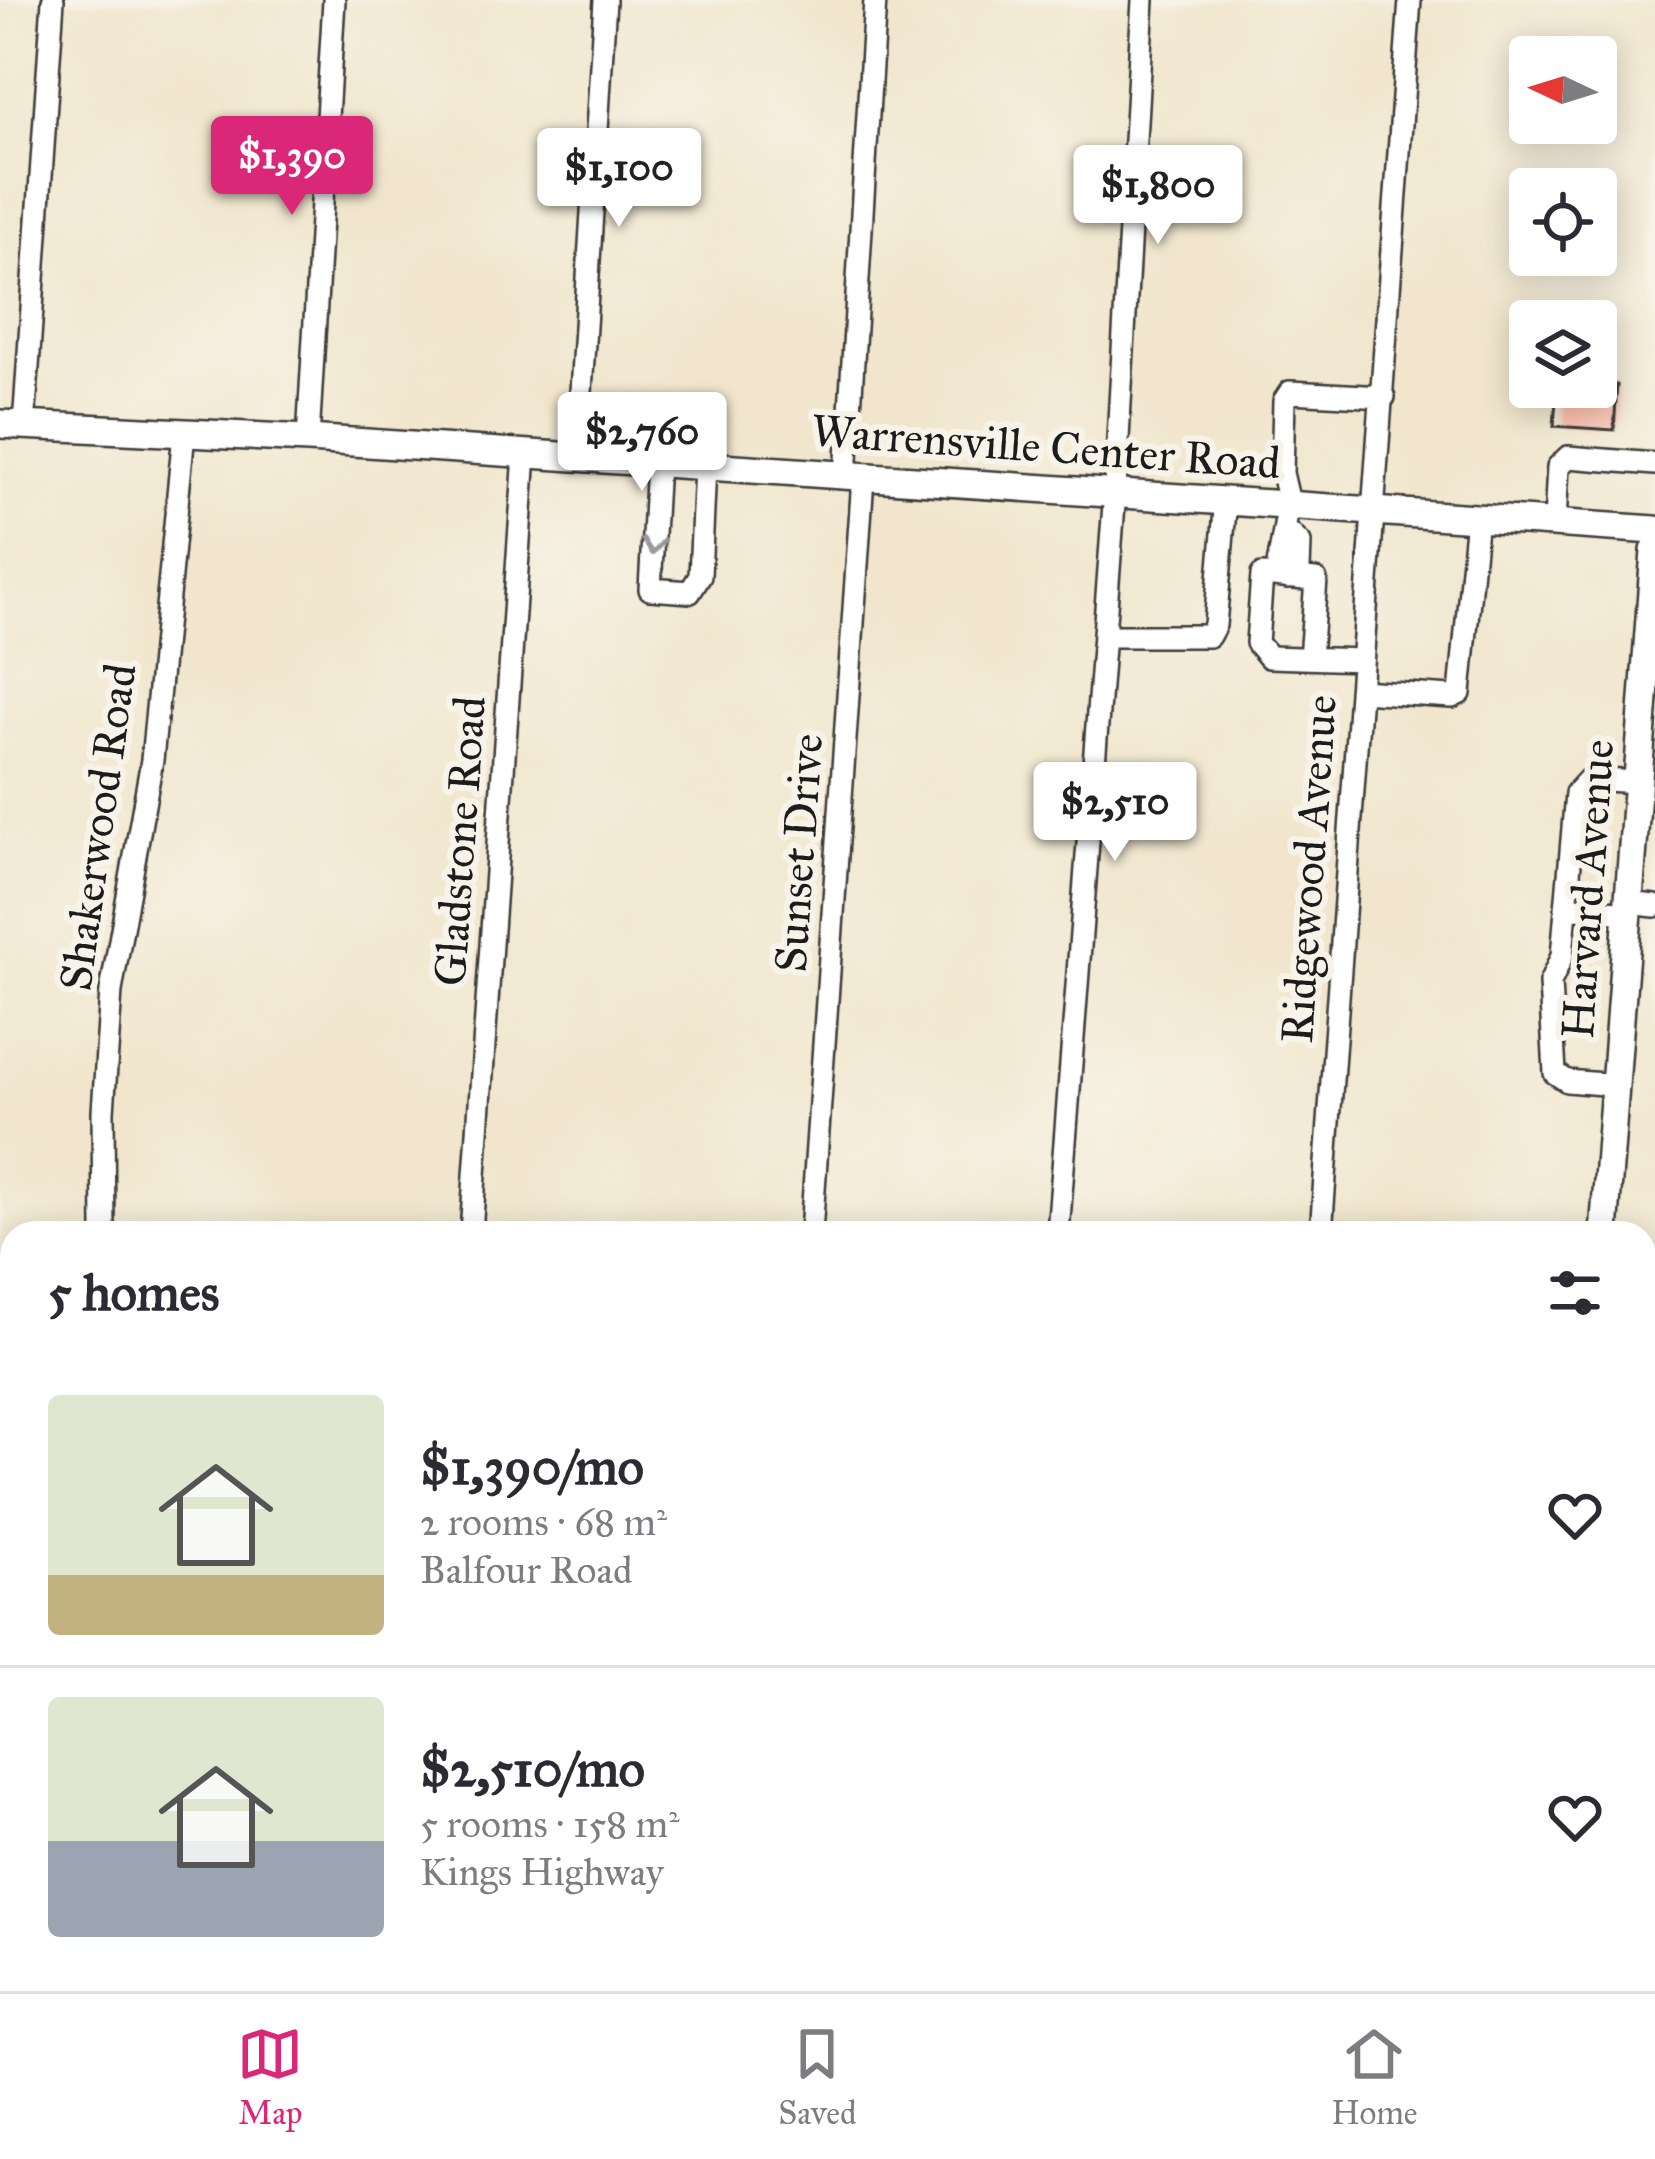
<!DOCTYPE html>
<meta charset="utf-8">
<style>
body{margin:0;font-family:"IM FELL Great Primer",serif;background:#f2f2f3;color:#2b2b33;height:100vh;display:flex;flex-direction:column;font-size:45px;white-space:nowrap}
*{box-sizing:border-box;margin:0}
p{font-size:39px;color:#7c7c81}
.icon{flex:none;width:66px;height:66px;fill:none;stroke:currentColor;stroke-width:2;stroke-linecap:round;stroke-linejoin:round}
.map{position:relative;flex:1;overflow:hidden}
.sheet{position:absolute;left:0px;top:1221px;width:1656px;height:771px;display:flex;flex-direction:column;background:#fff;border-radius:36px 36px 0 0;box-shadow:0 6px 30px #0003}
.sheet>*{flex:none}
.needle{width:78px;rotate:274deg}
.tools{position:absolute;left:1509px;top:36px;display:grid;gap:24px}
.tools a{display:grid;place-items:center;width:108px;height:108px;border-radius:12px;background:#fff;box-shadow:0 6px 30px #0003;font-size:60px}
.price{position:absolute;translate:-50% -102px;padding:0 27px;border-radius:12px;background:#fff;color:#222;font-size:39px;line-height:78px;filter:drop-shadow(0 3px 6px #0008)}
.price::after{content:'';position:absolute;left:50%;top:72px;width:36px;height:27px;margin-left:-18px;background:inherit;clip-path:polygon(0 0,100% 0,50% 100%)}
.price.on{background:#db2777;color:#fff}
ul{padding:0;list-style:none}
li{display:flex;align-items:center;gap:36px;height:300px;padding:0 48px}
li+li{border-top:3px solid #e1e1e2}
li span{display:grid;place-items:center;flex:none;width:336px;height:240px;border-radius:12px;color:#555}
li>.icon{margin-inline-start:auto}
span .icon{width:144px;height:144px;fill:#fffc;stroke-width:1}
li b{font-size:51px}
h2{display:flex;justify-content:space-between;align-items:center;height:144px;padding:0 48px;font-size:51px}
.dock{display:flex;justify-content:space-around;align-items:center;height:168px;border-top:3px solid #e1e1e2;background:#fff;font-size:33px;color:#7c7c81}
.dock a{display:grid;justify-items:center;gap:6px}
.dock .on{color:#db2777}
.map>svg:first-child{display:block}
.building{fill:#ffab97}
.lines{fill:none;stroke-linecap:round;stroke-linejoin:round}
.minor-casing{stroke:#3c3a37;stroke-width:26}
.major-casing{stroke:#3c3a37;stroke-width:32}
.minor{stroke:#fff;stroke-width:21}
.major{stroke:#fff;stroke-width:27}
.oneway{stroke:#999}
.labels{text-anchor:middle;stroke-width:12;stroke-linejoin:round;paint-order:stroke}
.street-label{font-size:45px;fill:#1c1c1c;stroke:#f7f3e8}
</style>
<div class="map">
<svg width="1655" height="1991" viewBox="0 0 1655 1991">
<rect width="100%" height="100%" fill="#f7f3e8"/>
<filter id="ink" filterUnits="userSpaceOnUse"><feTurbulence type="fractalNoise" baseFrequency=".00833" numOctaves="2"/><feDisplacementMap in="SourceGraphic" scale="24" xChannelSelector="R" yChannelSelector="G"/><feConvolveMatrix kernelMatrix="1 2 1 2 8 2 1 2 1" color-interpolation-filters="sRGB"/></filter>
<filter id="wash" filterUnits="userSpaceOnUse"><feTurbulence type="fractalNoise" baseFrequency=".004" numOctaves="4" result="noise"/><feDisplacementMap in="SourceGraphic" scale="48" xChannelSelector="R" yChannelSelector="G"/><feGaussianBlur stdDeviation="2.7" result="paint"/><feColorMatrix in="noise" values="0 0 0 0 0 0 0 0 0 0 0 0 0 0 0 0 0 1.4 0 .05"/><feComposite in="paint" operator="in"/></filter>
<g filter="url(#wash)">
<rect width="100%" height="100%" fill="#f1e6cd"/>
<g id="blocks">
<path class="building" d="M 1596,383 L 1617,385 L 1614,430 L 1554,426 L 1557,387 Z
M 1307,1980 L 1329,1980 L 1328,1991 L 1306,1991 Z
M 1189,1983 L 1219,1985 L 1219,1991 L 1188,1991 Z"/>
</g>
</g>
<g filter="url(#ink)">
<use href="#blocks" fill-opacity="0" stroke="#3c3a37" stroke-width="3"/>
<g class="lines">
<defs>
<path id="minor" d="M 24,426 L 53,0
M 308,439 L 334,0
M 577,457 L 605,0
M 657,463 L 650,589 L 690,592 L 700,576 L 705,466
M 846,476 L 875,0
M 1555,522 L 1558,467 L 1568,457 L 1655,464
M 1287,531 L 1300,543 L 1299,570 L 1288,578
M 1288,578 L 1278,565 L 1289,503 L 1282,473 L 1284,401 L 1290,392 L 1384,397
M 1104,636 L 1209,636 L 1215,625 L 1226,499
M 1310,658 L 1316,580 L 1262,575 L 1257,643 L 1269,657 L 1362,660
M 1360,691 L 1452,697 L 1460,693 L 1477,517
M 1628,903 L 1655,906
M 1566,907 L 1627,913
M 1615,1085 L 1567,1081 L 1555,1073 L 1550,983 L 1562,956 L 1576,793 L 1589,779 L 1637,782
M 104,1233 L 103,1112 L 111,991 L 152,760 L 184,433
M 471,1233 L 525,454
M 811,1233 L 863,478
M 1058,1233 L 1115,491 L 1143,0
M 1321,1233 L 1410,0
M 1644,1340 L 1655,1340
M 0,1474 L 12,1474
M 44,1991 L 45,1980
M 419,1991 L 419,1980
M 755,1991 L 756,1980
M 1003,1991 L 1004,1980
M 1266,1991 L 1267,1980"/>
<path id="major" d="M 0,424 L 308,439 L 1655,530
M 1604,1233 L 1655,551
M 1548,1991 L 1548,1980"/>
</defs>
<use href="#minor" class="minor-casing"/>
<use href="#major" class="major-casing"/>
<use href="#minor" class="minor"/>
<use href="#major" class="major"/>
</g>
<defs><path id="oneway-chevron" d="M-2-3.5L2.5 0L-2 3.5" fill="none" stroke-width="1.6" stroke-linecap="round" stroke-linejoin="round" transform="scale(3)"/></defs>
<use class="oneway" href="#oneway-chevron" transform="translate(653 546) rotate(93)"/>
</g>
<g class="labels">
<g class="street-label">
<text transform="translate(1046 446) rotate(4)" y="16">Warrensville Center Road</text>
<text transform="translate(97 827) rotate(-82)" y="16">Shakerwood Road</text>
<text transform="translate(459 841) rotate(-86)" y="16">Gladstone Road</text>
<text transform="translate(798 853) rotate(-86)" y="16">Sunset Drive</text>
<text transform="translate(1308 869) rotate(-86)" y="16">Ridgewood Avenue</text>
<text transform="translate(1587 889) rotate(-86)" y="16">Harvard Avenue</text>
</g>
</g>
</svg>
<div class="tools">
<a><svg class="needle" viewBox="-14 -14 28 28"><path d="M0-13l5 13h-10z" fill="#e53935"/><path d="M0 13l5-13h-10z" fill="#7c7c81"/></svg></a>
<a><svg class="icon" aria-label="locate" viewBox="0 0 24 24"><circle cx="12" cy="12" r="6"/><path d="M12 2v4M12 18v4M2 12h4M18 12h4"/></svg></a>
<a><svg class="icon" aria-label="layers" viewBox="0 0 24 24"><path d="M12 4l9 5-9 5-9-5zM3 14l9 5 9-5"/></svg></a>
</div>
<b class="price on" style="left:292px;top:218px">$1,390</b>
<b class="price" style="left:619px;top:230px">$1,100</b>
<b class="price" style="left:1158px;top:247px">$1,800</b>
<b class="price" style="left:642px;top:494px">$2,760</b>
<b class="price" style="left:1115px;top:864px">$2,510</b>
<section class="sheet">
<h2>5 homes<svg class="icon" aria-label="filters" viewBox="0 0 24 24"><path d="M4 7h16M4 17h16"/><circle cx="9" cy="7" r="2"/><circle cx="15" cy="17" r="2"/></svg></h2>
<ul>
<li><span style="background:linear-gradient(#dfe7d0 75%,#c2b280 0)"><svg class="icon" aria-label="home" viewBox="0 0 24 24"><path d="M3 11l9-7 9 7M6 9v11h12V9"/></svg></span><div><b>$1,390/mo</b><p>2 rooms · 68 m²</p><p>Balfour Road</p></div><svg class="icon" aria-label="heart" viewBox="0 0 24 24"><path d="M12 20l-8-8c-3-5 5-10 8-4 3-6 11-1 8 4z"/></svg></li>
<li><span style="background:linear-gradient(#dfe7d0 60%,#9aa5b1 0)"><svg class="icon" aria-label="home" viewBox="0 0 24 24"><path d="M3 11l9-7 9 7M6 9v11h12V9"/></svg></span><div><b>$2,510/mo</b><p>5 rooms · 158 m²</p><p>Kings Highway</p></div><svg class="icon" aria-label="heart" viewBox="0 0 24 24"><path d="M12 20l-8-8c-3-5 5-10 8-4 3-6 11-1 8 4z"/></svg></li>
</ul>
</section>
</div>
<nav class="dock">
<a class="on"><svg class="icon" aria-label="map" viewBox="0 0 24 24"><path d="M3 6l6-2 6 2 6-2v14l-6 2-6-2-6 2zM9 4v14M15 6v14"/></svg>Map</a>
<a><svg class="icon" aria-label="saved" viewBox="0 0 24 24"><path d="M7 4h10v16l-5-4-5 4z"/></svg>Saved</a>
<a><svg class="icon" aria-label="home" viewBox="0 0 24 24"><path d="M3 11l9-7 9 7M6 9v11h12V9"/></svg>Home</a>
</nav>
